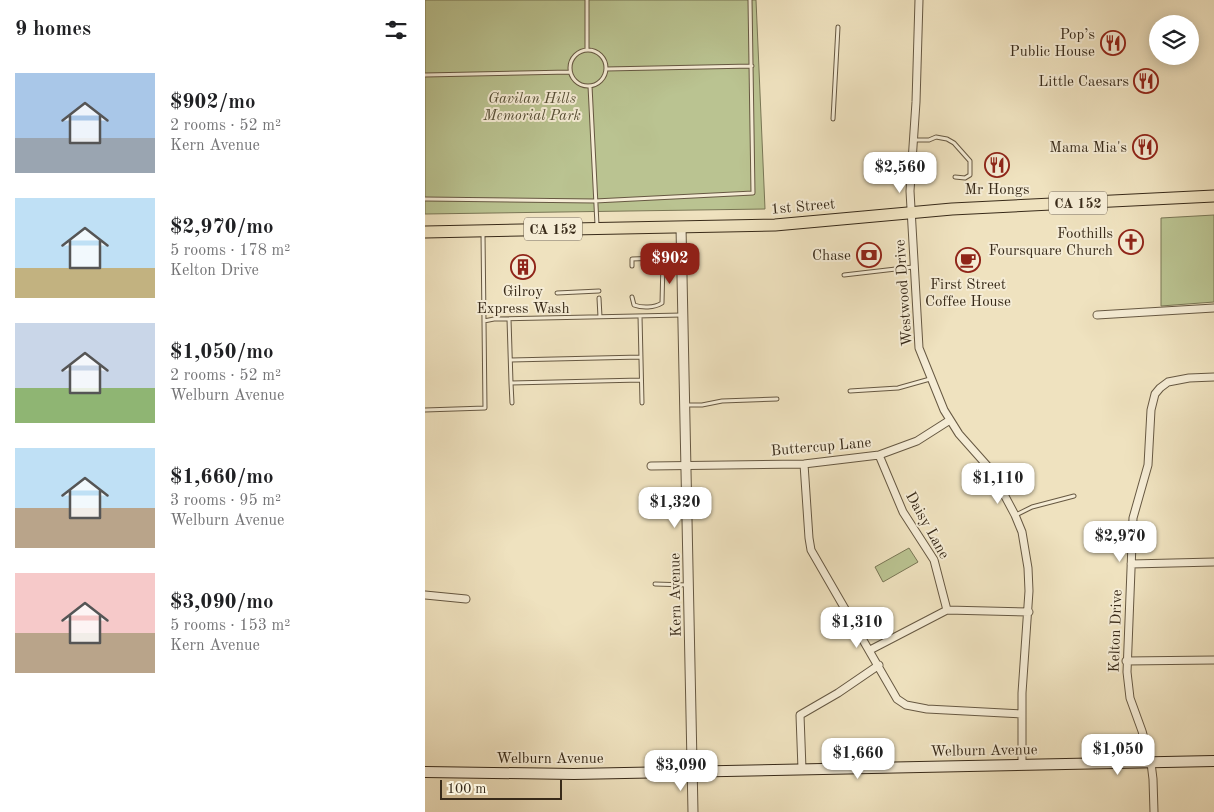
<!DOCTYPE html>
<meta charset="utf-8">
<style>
body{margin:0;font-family:"Old Standard TT",serif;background:#f2f2f2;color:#202124;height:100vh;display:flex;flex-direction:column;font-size:19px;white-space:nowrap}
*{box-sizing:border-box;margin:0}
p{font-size:16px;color:#757577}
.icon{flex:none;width:28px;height:28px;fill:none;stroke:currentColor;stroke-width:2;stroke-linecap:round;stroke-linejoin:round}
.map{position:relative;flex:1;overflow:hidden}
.details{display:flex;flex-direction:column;background:#fff;width:425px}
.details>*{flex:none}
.tools{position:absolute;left:724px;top:15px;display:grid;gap:10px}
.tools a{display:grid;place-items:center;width:50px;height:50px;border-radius:50%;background:#fff;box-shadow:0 2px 12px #0003;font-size:25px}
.scale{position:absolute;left:15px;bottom:12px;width:122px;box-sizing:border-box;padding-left:5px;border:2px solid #382a19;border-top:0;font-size:14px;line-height:18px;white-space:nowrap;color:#382a19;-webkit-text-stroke:4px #f5ecd5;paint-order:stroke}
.price{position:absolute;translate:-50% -42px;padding:0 11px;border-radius:10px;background:#fff;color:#222;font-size:16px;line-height:32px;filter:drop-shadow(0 1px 2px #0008)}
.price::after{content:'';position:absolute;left:50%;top:30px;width:15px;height:11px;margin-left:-8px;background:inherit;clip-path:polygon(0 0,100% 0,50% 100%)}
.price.selected{background:#8f2418;color:#fff}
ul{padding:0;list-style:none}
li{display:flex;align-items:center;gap:15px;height:125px;padding:0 15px}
li span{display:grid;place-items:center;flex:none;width:140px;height:100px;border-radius:0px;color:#555}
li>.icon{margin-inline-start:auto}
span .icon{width:60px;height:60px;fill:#fffc;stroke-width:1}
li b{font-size:21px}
h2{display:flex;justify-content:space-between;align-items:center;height:60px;padding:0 15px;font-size:21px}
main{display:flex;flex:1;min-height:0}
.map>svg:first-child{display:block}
.green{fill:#bac391;stroke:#797655}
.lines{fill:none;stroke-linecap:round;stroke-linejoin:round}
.service-casing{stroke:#665842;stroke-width:5}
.minor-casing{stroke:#665842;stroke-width:9}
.tertiary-casing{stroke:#665842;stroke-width:11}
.secondary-casing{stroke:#382a19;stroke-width:12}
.primary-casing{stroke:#382a19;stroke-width:13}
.service{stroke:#f5ecd5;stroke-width:3}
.minor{stroke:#f5ecd5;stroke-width:7}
.tertiary{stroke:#f5ecd5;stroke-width:9}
.secondary{stroke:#f5ecd5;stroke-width:10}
.primary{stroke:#efe2bf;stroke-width:11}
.labels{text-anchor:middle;stroke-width:4;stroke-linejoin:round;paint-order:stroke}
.shield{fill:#f5ecd5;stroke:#716451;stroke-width:1}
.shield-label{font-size:14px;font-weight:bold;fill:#382a19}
.poi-label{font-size:15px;fill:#382a19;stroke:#f5ecd5;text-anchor:end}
.park-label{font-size:15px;font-style:italic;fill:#585037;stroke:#f5ecd5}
.street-label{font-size:15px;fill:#382a19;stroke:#f5ecd5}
</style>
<main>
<section class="details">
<h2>9 homes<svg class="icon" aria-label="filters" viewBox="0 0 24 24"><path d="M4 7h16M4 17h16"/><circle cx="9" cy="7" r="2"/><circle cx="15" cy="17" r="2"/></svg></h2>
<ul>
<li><span style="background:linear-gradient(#a9c7e8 65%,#9aa5b1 0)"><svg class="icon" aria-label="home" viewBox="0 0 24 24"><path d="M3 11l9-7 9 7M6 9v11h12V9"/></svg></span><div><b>$902/mo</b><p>2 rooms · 52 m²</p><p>Kern Avenue</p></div></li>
<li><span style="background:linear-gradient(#bfe0f5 70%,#c2b280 0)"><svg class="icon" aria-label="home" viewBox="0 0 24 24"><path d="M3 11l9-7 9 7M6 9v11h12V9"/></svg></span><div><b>$2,970/mo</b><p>5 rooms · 178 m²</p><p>Kelton Drive</p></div></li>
<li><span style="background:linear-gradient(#c9d6e8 65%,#8fb573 0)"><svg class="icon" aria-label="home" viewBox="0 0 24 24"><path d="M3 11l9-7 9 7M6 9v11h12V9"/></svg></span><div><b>$1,050/mo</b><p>2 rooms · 52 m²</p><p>Welburn Avenue</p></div></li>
<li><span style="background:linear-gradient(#bfe0f5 60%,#b9a48a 0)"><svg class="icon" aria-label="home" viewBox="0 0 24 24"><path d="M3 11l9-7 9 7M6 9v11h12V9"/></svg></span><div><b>$1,660/mo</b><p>3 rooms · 95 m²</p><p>Welburn Avenue</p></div></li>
<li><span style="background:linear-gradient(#f6c9c9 60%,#b9a48a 0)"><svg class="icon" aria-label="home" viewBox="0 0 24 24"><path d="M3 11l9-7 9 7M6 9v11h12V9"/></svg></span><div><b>$3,090/mo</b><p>5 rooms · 153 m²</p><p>Kern Avenue</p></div></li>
</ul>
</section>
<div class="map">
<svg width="789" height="812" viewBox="0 0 789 812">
<rect width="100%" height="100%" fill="#efe2bf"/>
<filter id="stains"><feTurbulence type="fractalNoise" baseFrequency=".004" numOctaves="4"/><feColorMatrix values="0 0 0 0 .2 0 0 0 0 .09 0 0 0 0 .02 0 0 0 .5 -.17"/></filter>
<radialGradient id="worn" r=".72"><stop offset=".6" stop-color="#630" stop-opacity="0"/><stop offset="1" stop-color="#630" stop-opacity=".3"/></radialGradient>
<path class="green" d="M 0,0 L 331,0 L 340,209 L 0,214 Z
M 789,215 L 789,302 L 736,306 L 736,218 Z
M 484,548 L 493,562 L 458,582 L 450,567 Z"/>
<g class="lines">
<defs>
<path id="service" d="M 162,0 L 162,50
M145 68a18 18 0 1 1 36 0a18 18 0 1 1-36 0Z
M 181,69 L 327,66
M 0,75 L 145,72
M 165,86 L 172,225
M 408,119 L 413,27
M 488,140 L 504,140 L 511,137 L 522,139 L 529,143 L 545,161 L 545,175 L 540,178 L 530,177
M 0,199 L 170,201 L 328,193 L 325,0
M 207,266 L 207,259 L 235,258 L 238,262 L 237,303 C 229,308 217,308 209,305 L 207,297
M 419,275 L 488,267
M 132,293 L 174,291
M 174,298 L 175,317
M 215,316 L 217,403
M 84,319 L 86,383 L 216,380
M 59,321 L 69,319 L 257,315
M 86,360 L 216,357
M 86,383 L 87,403
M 425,391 L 473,388 L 505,379
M 260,405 L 277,405 L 297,401 L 352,399
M 0,410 L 60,408 L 58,234
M 591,515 L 607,507 L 649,496
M 230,584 L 263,585"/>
<path id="minor" d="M 494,0 L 491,102 L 485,191 L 494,348 L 519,410 L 534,434 L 566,470 L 590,515 L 597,532 L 603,568 L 604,591 L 597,693 L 597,764
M 672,315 L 789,308
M 454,455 L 478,512 L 509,560 L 522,610
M 379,464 L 384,538 L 386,550 L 472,699 L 481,705 L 502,709 L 596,714
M 226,466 L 379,464 L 454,455 L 492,441 L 525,420
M 706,564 L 789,562
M 0,595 L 41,599
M 445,650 L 522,610 L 604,612
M 701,661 L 789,660
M 377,769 L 375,715 L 413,693 L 454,665
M 729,812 L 728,779 L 726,763 L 717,731 L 705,698 L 702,672 L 708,518 L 723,465 L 726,410 L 730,394 L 735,388 L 743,382 L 764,378 L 789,377"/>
<path id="tertiary" d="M 256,227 L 268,812"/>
<path id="secondary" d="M 0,772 L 149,774 L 789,761"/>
<path id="primary" d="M 0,232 L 350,225 L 527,209 L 789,196"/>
</defs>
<use href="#service" class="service-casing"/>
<use href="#minor" class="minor-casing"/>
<use href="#tertiary" class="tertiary-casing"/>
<use href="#secondary" class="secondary-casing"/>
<use href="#primary" class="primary-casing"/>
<use href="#service" class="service"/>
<use href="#minor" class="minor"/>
<use href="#tertiary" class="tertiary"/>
<use href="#secondary" class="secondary"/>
<use href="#primary" class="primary"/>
</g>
<defs>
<symbol id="restaurant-ring" viewBox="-11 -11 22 22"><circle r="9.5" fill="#f5ecd5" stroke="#8f2418" stroke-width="1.5"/><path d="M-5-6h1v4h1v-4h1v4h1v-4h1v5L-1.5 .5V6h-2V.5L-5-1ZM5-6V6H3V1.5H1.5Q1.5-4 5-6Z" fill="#8f2418"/></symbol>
<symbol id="church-ring" viewBox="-11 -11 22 22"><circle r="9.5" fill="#f5ecd5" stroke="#8f2418" stroke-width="1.5"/><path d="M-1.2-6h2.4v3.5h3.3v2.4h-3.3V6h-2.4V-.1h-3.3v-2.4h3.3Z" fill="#8f2418"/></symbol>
<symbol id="bank-ring" viewBox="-11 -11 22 22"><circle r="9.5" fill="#f5ecd5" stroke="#8f2418" stroke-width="1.5"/><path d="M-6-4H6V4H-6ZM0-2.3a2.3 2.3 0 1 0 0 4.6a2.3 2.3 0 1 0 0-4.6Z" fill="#8f2418"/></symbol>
<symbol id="cafe-ring" viewBox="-11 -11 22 22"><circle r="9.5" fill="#f5ecd5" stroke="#8f2418" stroke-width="1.5"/><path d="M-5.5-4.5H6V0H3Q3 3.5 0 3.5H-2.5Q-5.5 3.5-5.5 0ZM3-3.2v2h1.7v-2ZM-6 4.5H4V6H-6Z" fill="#8f2418"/></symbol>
<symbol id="building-ring" viewBox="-11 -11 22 22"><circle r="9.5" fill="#f5ecd5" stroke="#8f2418" stroke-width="1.5"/><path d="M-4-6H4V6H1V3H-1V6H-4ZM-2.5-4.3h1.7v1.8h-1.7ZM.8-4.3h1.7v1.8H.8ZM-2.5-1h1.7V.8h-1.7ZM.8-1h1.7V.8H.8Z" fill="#8f2418"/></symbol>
</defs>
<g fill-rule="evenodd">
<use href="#restaurant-ring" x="674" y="29" width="28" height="28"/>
<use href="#restaurant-ring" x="707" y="67" width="28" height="28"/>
<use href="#restaurant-ring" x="706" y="133" width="28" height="28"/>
<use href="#restaurant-ring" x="558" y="151" width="28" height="28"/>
<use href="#church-ring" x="692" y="228" width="28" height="28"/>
<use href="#bank-ring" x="430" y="241" width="28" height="28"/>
<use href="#cafe-ring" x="529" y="246" width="28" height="28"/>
<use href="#building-ring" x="84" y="253" width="28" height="28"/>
</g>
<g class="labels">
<g class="shield">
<rect x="624" y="191.5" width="58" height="23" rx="4"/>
<rect x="99" y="217.5" width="58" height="23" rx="4"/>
</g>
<g class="shield-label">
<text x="653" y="208">CA 152</text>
<text x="128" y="234">CA 152</text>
</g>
<g class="poi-label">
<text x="670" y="39">Pop’s<tspan x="670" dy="17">Public House</tspan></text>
<text x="704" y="86">Little Caesars</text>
<text x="702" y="152">Mama Mia's</text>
<text x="572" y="194" text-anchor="middle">Mr Hongs</text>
<text x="688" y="238">Foothills<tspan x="688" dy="17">Foursquare Church</tspan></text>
<text x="426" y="260">Chase</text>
<text x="543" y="289" text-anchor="middle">First Street<tspan x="543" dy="17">Coffee House</tspan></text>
<text x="98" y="296" text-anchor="middle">Gilroy<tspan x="98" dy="17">Express Wash</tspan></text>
</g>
<g class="park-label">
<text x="107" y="103">Gavilan Hills<tspan x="107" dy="17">Memorial Park</tspan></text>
</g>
<g class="street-label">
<text transform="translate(378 206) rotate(-5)" y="5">1st Street</text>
<text transform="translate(478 293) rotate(-94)" y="5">Westwood Drive</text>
<text transform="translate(396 446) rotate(-5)" y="5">Buttercup Lane</text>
<text transform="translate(503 525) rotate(61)" y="5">Daisy Lane</text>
<text transform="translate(250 595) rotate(-91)" y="5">Kern Avenue</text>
<text transform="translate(690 631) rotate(-88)" y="5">Kelton Drive</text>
<text transform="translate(559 750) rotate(-1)" y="5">Welburn Avenue</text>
<text x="125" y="763">Welburn Avenue</text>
</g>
</g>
<rect width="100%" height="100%" filter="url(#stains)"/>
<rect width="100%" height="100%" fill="url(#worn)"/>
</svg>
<div class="tools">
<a><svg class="icon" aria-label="layers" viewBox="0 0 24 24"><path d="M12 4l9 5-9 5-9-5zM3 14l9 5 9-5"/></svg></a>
</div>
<div class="scale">100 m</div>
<b class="price" style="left:475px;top:194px">$2,560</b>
<b class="price selected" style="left:245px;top:285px">$902</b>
<b class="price" style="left:573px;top:505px">$1,110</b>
<b class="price" style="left:250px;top:529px">$1,320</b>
<b class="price" style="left:695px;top:563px">$2,970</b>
<b class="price" style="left:432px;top:649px">$1,310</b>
<b class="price" style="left:693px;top:776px">$1,050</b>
<b class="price" style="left:433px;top:780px">$1,660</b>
<b class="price" style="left:256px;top:792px">$3,090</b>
</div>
</main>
